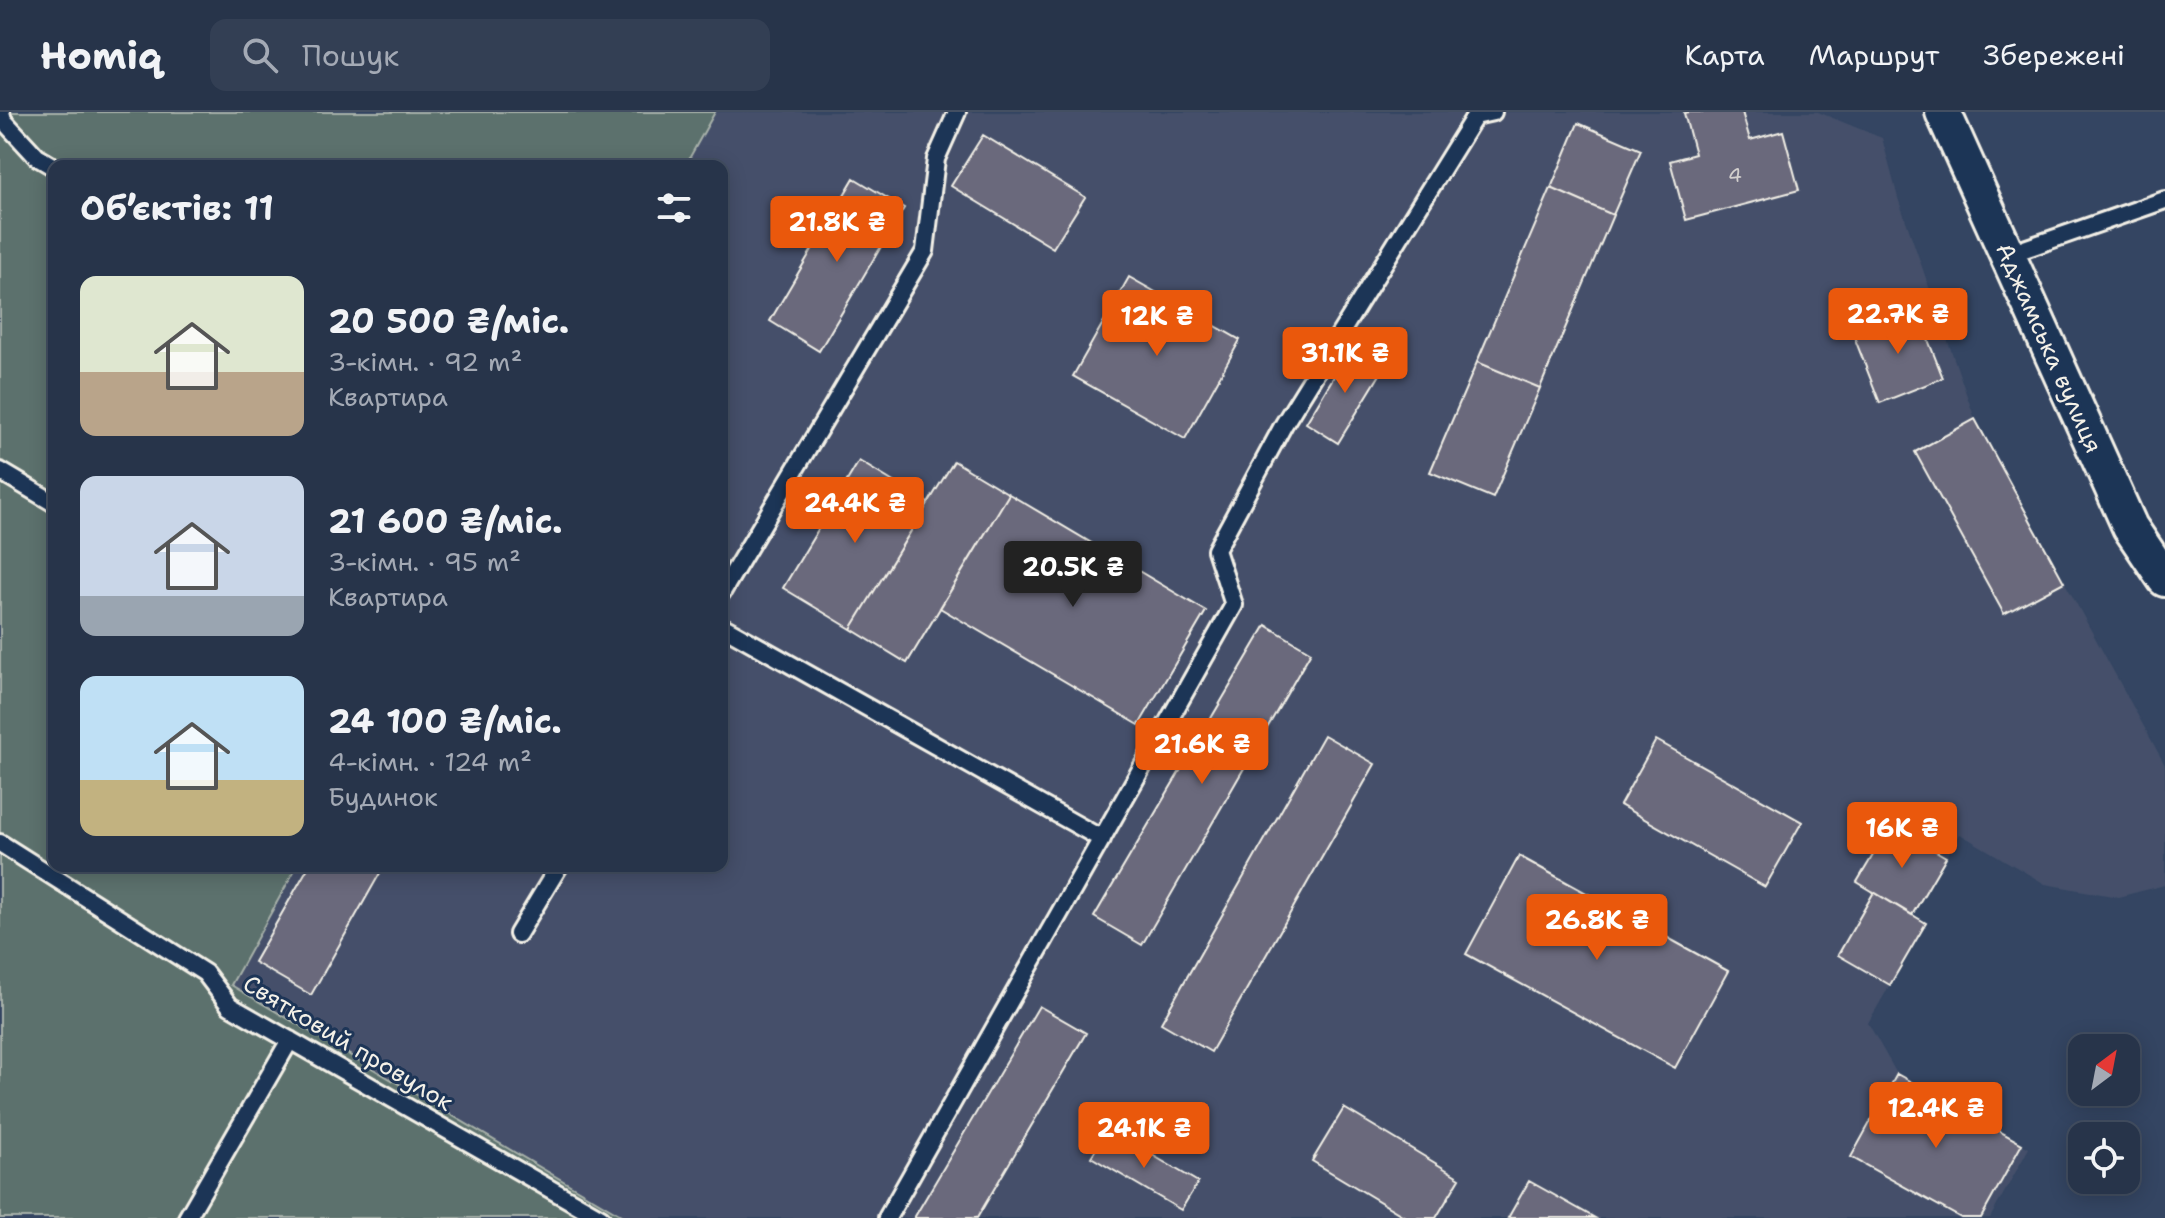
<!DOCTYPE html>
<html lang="uk">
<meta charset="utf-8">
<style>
body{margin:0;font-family:"Shantell Sans",sans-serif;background:#333f54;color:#f1f3f6;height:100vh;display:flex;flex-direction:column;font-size:30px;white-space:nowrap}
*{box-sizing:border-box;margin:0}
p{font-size:26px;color:#a4aab5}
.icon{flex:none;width:44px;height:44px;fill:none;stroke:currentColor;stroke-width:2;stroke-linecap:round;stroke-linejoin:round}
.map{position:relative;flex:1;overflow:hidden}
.side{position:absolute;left:48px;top:48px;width:680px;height:712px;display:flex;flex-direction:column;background:#27344a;border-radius:16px;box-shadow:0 4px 20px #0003,0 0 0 2px #434f62}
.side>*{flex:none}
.needle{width:52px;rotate:32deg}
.buttons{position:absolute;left:2068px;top:922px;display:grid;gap:16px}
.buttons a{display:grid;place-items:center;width:72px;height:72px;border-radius:16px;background:#27344a;box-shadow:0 4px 20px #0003,0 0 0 2px #434f62;font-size:40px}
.price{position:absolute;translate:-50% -68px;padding:0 18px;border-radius:8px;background:#ea580c;color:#fff;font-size:26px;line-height:52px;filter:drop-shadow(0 2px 4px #0008)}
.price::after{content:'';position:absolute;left:50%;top:48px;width:24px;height:18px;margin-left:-12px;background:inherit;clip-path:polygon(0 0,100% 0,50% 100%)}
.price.current{background:#222;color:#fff}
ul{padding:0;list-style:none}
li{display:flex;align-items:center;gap:24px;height:200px;padding:0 32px}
li span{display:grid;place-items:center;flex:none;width:224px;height:160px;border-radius:16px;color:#555}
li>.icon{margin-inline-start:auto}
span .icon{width:96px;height:96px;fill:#fffc;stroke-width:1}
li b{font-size:34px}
h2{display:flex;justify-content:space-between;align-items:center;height:96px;padding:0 32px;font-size:34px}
header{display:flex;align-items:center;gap:48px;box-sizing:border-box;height:112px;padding:0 40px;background:#27344a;border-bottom:2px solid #434f62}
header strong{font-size:38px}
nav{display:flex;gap:44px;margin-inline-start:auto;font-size:28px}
.search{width:560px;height:72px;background:#333f54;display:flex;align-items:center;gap:20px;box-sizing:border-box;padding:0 28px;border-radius:16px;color:#a4aab5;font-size:30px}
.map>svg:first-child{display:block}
.built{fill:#44506a}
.green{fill:#5c716d;stroke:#a8b1aa;stroke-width:2}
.building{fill:#6a697c;stroke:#f4f1e8;stroke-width:2}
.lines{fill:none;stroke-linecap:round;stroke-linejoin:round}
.lane-casing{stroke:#f4f1e8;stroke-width:22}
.street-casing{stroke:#f4f1e8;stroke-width:40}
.lane{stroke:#1d3557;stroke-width:16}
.street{stroke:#1d3557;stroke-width:34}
.labels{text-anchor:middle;stroke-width:6;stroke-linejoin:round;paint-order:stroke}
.number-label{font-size:20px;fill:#d2cfcd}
.street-label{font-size:24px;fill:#f4f1e8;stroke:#1d3557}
</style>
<header>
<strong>Homiq</strong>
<div class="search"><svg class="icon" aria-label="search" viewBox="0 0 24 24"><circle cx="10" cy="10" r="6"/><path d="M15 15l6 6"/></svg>Пошук</div>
<nav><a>Карта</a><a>Маршрут</a><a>Збережені</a></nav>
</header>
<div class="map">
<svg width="2165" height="1106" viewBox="0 0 2165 1106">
<rect width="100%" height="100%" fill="#344562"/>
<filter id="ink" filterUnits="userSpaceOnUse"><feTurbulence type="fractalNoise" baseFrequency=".0125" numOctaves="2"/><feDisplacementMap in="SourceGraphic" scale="16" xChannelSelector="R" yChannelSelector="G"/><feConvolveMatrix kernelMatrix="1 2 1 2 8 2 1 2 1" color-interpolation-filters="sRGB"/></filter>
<g filter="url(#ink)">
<path class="built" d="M 715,0 L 1818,0 L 1882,26 L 1898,86 L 1975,307 L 2165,653 L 2165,773 L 2118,785 L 2045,772 L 1960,722 L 1913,802 L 1926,811 L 1868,911 L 1897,962 L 2029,1036 L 1990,1106 L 626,1106 L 230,873 L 297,754 L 722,754 L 722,54 L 685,54 Z"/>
<path class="green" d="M 0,0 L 715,0 L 685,54 L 54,54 L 54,754 L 297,754 L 231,873 L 626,1106 L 0,1106 Z"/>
<path class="building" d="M 1689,0 L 1742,0 L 1750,28 L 1783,19 L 1799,78 L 1686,108 L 1670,49 L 1695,42 L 1684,1 Z
M 1578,11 L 1641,38 L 1613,103 L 1551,76 Z
M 983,23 L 1085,85 L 1053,136 L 951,74 Z
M 854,66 L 904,96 L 819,239 L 770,209 Z
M 1551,76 L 1613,103 L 1540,276 L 1477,250 Z
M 1129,165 L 1240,228 L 1185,327 L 1073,264 Z
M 1916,197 L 1943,266 L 1880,291 L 1853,222 Z
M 1351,236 L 1384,256 L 1338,331 L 1306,311 Z
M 1477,250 L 1540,276 L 1493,386 L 1430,360 Z
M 1975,307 L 2064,470 L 2004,502 L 1915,340 Z
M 859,349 L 928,391 L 851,517 L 783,476 Z
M 954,349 L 1009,382 L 907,551 L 851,517 Z
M 1009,382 L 1206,499 L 1139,613 L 940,496 Z
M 1266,513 L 1311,540 L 1142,833 L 1094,805 Z
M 1324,623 L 1375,652 L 1211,940 L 1161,911 Z
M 1656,628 L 1802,710 L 1765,775 L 1620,693 Z
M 1891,713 L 1946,745 L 1912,803 L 1857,770 Z
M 1519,744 L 1728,859 L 1675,956 L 1466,842 Z
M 309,754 L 384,754 L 311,883 L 254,850 Z
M 1874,780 L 1926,811 L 1890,873 L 1838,843 Z
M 1039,894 L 1086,921 L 977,1106 L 914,1106 Z
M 1897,962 L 2022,1032 L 1981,1106 L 1961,1106 L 1851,1045 Z
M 1344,996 L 1460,1066 L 1436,1106 L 1407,1106 L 1312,1049 Z
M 1108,1017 L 1198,1070 L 1181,1098 L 1091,1045 Z
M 1529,1069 L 1595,1106 L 1508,1106 Z"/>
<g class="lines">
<defs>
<path id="lane" d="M 1,0 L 3,8 L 37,45 L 54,55
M 2007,143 L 2165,88
M 0,359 L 54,391
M 722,480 L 925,139 L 936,47 L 957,0
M 722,514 L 1102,727
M 0,731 L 205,861 L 230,894 L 601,1106
M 518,822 L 559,754
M 187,1106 L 290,928
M 887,1106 L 1234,493 L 1216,438 L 1284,312 L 1475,4 L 1493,0"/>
<path id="street" d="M 1943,0 L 2130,415 L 2165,467"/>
</defs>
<use href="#lane" class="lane-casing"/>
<use href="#street" class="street-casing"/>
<use href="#lane" class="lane"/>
<use href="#street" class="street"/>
</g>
</g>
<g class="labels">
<g class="number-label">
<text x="1735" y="70">4</text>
</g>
<g class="street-label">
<text transform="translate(2049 236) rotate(66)" y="8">Аджамська вулиця</text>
<text transform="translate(348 931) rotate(31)" y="8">Святковий провулок</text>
</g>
</g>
</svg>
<div class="buttons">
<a><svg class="needle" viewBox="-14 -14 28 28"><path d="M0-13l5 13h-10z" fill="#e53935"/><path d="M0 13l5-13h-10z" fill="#a4aab5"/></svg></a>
<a><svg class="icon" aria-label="locate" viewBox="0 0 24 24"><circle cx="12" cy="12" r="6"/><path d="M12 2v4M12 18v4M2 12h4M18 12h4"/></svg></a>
</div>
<b class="price" style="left:837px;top:152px">21.8K ₴</b>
<b class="price" style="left:1898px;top:244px">22.7K ₴</b>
<b class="price" style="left:1157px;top:246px">12K ₴</b>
<b class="price" style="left:1345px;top:283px">31.1K ₴</b>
<b class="price" style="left:855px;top:433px">24.4K ₴</b>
<b class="price current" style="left:1073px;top:497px">20.5K ₴</b>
<b class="price" style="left:1202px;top:674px">21.6K ₴</b>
<b class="price" style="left:1902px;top:758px">16K ₴</b>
<b class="price" style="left:1597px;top:850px">26.8K ₴</b>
<b class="price" style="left:1936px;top:1038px">12.4K ₴</b>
<b class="price" style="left:1144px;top:1058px">24.1K ₴</b>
<section class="side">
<h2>Об’єктів: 11<svg class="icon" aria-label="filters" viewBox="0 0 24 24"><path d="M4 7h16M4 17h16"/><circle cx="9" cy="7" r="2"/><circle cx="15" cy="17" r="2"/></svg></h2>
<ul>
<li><span style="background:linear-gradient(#dfe7d0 60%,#b9a48a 0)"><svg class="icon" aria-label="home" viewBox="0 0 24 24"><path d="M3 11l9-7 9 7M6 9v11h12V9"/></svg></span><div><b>20 500 ₴/міс.</b><p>3-кімн. · 92 m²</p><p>Квартира</p></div></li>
<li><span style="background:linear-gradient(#c9d6e8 75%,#9aa5b1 0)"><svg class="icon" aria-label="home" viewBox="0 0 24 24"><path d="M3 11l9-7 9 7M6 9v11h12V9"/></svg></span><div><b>21 600 ₴/міс.</b><p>3-кімн. · 95 m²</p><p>Квартира</p></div></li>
<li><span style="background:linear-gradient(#bfe0f5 65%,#c2b280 0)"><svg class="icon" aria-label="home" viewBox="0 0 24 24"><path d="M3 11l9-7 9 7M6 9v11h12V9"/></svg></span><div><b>24 100 ₴/міс.</b><p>4-кімн. · 124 m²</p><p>Будинок</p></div></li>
</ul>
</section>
</div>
